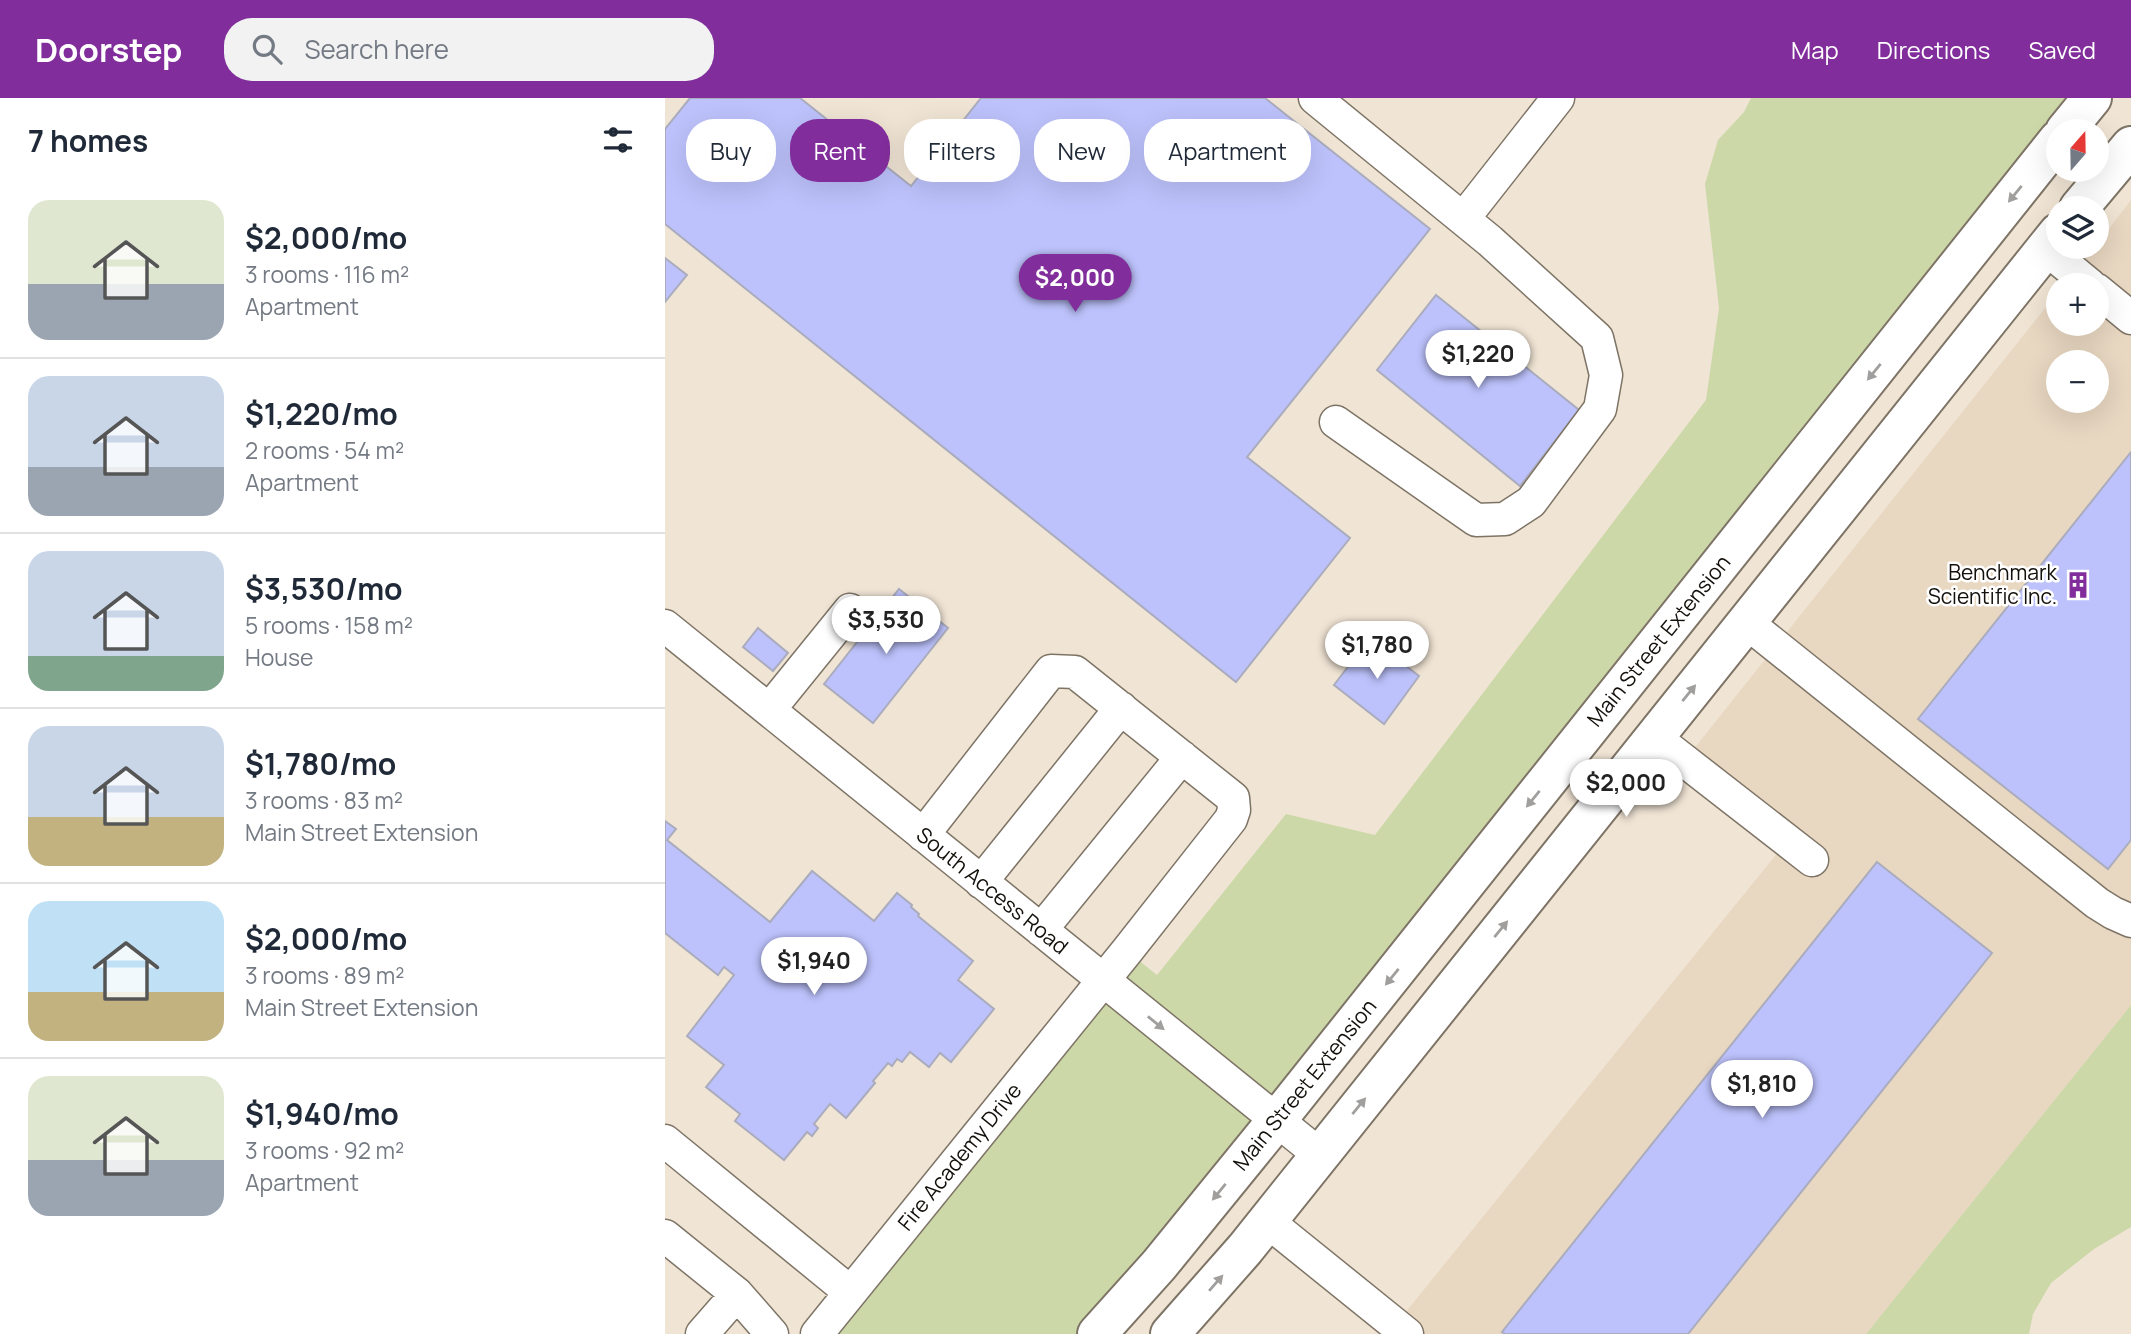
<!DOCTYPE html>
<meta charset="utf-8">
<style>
body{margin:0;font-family:Manrope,sans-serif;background:#f2f2f3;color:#1f2937;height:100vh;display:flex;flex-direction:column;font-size:26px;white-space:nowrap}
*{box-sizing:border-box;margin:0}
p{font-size:23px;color:#747a83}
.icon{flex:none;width:38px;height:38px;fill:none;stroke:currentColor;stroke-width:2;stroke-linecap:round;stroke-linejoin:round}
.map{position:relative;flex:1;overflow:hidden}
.details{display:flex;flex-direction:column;background:#fff;width:665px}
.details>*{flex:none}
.guide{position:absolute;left:21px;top:21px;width:665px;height:63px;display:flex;gap:14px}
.needle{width:46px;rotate:20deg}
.tools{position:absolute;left:1381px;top:21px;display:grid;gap:14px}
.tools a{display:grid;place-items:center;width:63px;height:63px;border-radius:50%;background:#fff;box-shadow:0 7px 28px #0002;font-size:35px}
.price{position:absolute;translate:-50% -60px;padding:0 16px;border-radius:24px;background:#fff;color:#222;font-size:23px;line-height:46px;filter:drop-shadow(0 2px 4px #0008)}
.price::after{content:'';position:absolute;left:50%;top:42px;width:21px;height:16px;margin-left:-10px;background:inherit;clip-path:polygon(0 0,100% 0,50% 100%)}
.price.on{background:#812d9b;color:#fff}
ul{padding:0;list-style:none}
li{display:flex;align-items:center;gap:21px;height:175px;padding:0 28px}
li+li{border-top:2px solid #e0e1e3}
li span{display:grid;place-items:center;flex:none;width:196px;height:140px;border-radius:21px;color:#555}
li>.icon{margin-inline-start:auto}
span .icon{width:84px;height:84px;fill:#fffc;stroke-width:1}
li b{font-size:30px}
h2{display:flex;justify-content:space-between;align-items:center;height:84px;padding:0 28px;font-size:30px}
.tag{padding:0 24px;border-radius:28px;background:#fff;box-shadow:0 7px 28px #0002;font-size:24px;line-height:63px}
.tag.on{background:#812d9b;color:#fff}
header{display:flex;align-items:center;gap:42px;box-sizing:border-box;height:98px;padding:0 35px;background:#812d9b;color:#fff}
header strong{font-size:33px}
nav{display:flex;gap:38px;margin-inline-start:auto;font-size:24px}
.search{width:490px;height:63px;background:#f2f2f3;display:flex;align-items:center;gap:18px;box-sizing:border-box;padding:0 24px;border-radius:28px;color:#747a83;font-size:26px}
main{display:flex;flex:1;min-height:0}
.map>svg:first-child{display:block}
.built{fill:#e8d7c1;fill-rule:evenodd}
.green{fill:#cdd8a9}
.building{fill:#bdc2fc;stroke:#aaacbd;stroke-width:2}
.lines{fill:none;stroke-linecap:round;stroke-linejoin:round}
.minor-casing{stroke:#7e7466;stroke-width:35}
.major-casing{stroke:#7e7466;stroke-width:42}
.minor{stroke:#fff;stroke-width:32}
.major{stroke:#fff;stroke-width:38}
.oneway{fill:#a19f9d}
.labels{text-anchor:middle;stroke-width:5;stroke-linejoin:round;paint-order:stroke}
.poi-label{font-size:21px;fill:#130f0a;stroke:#fff;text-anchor:end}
.street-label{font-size:21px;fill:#130f0a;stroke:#fff}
</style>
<header>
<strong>Doorstep</strong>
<div class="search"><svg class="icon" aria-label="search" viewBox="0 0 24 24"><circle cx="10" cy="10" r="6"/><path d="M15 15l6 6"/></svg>Search here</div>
<nav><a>Map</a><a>Directions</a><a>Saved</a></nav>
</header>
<main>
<section class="details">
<h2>7 homes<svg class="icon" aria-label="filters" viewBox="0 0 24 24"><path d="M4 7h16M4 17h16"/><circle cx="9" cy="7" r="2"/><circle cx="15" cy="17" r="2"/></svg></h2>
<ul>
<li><span style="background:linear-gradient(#dfe7d0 60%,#9aa5b1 0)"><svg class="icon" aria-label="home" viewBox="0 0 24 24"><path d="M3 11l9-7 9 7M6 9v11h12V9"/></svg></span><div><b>$2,000/mo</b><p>3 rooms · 116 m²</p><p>Apartment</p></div></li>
<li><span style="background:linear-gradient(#c9d6e8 65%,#9aa5b1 0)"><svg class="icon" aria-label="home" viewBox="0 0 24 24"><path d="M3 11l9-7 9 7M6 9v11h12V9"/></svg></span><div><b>$1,220/mo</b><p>2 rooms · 54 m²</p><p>Apartment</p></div></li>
<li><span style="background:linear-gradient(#c9d6e8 75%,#7fa58c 0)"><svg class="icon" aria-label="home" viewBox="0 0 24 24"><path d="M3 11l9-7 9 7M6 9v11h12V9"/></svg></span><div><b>$3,530/mo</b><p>5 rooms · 158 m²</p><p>House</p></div></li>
<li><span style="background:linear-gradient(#c9d6e8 65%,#c2b280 0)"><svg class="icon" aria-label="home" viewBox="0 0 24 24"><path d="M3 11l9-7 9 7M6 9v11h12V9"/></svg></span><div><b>$1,780/mo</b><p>3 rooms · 83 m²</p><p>Main Street Extension</p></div></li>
<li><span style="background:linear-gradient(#bfe0f5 65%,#c2b280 0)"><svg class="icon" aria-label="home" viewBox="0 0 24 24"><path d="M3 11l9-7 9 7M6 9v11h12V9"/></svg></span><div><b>$2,000/mo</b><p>3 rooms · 89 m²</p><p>Main Street Extension</p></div></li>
<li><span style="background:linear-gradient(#dfe7d0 60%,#9aa5b1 0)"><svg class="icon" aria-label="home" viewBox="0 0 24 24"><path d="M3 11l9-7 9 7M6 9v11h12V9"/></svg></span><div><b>$1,940/mo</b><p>3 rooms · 92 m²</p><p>Apartment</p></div></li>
</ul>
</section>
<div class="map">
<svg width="1466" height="1236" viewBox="0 0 1466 1236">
<rect width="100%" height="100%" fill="#f0e4d4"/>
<path class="built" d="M 1466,102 L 1466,907 L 1201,1236 L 723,1236 L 1122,743 L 1020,662 L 1393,194 L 1393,226 L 1432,226 L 1432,187 L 1398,187 L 1429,149 L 1432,149 L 1432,146 ZM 1393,264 L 1432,264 L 1432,303 L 1393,303 Z"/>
<path class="green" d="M 1086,0 L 1427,0 L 432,1236 L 152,1236 L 462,853 L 492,877 L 621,716 L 710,737 L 1041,302 L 1054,210 L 1040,86 L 1053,42 L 1079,14 Z
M 1466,907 L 1466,1129 L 1429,1151 L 1386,1185 L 1368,1216 L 1364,1236 L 1201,1236 Z"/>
<path class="building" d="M 25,0 L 135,0 L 246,88 L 316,0 L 600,0 L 765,131 L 582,359 L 685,440 L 571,584 L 0,126 L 0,31 Z
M 0,160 L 22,177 L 0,204 Z
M 771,197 L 914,312 L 855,388 L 712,272 Z
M 1466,354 L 1466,742 L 1443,771 L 1253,621 Z
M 234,491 L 283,530 L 208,625 L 159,586 Z
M 93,530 L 123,555 L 108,573 L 78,549 Z
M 705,540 L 754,578 L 719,626 L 669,587 Z
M 0,723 L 11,731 L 2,742 L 105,824 L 147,773 L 209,823 L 232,795 L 247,807 L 246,809 L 254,816 L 253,818 L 308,863 L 293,882 L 329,911 L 286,964 L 275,955 L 264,969 L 245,954 L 237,964 L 232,961 L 227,968 L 223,965 L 208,983 L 210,985 L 181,1020 L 165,1006 L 149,1026 L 153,1030 L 147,1038 L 142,1034 L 119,1062 L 70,1023 L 75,1016 L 41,989 L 59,967 L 22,938 L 69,877 L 59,869 L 53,877 L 0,835 Z
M 1212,764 L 1327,855 L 1023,1236 L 840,1236 L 837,1234 Z"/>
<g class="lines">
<defs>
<path id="minor" d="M 650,0 L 825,143 L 932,240 L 941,277 L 935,311 L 866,404 L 840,421 L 811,422 L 671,324
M 798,121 L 893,0
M 1380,150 L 1425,187
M 1432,192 L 1466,220
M 1081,524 L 1432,805 L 1448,815 L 1466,823
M 0,528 L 655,1057
M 104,612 L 185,512
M 989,639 L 1147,762
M 316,784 L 456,610
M 376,832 L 517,659
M 0,1043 L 185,1194
M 602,1123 L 742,1236
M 0,1138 L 72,1196 L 107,1236
M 37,1236 L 72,1196
M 152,1236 L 462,853 L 566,721 L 569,712 L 568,700 L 410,574 L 386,573 L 258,737"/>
<path id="major" d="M 1400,33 L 1427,0
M 1414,110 L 1466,48
M 432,1236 L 494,1167 L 612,1022 L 1393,42
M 505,1236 L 580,1151 L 1393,135"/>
</defs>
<use href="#minor" class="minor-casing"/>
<use href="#major" class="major-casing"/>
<use href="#minor" class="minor"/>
<use href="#major" class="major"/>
</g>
<defs><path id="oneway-solid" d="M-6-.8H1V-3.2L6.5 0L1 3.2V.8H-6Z" transform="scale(1.75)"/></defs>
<g class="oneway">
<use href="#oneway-solid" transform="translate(1350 96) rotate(129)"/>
<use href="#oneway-solid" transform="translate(1209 274) rotate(129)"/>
<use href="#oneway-solid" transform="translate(1024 595) rotate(-51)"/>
<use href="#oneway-solid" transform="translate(868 701) rotate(129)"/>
<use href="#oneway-solid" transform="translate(836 831) rotate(-51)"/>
<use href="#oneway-solid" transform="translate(727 879) rotate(129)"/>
<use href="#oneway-solid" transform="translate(491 925) rotate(39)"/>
<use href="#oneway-solid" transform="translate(694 1008) rotate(-51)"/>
<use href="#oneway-solid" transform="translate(554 1094) rotate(129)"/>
<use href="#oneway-solid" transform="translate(551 1185) rotate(-49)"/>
</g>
<defs>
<symbol id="building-bare" viewBox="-9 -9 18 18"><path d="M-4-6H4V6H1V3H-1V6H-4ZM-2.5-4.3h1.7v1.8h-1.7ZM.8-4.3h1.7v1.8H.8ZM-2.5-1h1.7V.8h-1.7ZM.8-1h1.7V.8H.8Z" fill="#812d9b" stroke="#fff" stroke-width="2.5" paint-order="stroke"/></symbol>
</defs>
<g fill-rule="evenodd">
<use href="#building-bare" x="1394" y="468" width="38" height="38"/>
</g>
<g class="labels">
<g class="poi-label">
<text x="1392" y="482">Benchmark<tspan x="1392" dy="24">Scientific Inc.</tspan></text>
</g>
<g class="street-label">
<text transform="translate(994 543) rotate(-51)" y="7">Main Street Extension</text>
<text transform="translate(327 793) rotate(39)" y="7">South Access Road</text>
<text transform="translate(640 987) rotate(-51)" y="7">Main Street Extension</text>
<text transform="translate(295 1059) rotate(-51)" y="7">Fire Academy Drive</text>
</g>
</g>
</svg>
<div class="tools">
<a><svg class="needle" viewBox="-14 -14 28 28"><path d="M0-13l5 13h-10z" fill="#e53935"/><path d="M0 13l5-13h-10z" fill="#747a83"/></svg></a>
<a><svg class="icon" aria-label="layers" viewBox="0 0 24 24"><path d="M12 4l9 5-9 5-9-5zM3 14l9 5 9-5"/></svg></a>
<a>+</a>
<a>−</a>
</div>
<b class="price on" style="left:410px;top:216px">$2,000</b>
<b class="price" style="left:813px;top:292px">$1,220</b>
<b class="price" style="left:221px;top:558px">$3,530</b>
<b class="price" style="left:712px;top:583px">$1,780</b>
<b class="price" style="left:961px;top:721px">$2,000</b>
<b class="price" style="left:149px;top:899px">$1,940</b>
<b class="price" style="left:1097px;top:1022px">$1,810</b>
<div class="guide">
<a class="tag">Buy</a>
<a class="tag on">Rent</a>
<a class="tag">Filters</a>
<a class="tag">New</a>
<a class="tag">Apartment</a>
</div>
</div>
</main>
